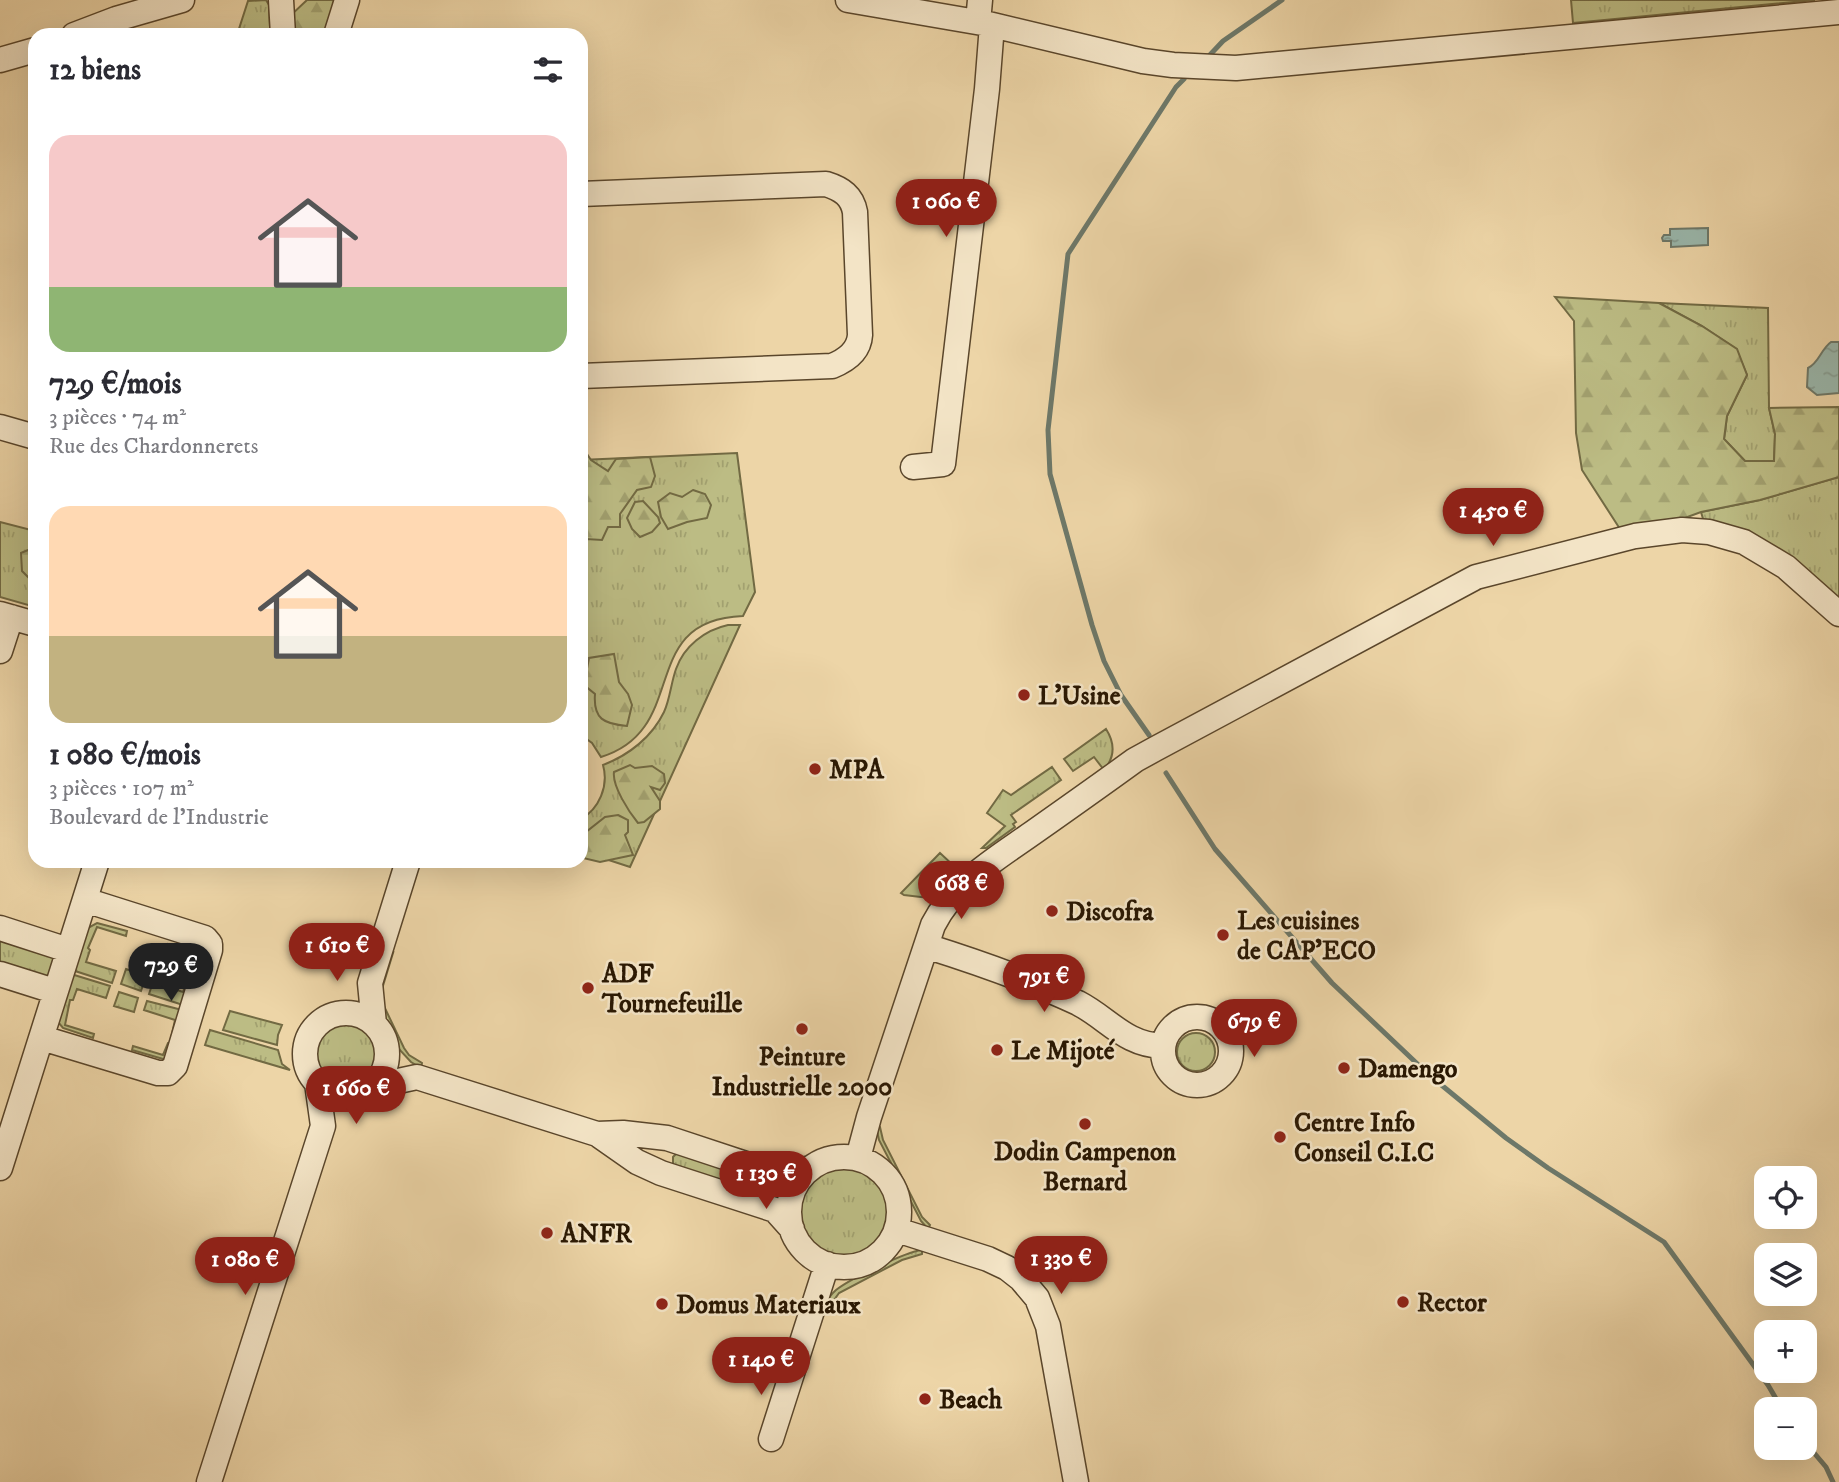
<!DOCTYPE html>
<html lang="fr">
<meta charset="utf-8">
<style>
body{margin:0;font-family:"IM FELL DW Pica",serif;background:#f2f2f3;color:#2b2b33;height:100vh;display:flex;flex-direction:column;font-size:26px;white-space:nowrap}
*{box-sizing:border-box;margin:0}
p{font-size:23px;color:#7c7c81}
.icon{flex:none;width:38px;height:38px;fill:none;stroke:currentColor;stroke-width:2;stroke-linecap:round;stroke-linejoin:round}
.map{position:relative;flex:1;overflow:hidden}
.drawer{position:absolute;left:28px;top:28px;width:560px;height:840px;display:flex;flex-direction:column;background:#fff;border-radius:21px;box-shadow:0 7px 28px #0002}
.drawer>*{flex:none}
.fabs{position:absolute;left:1754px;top:1166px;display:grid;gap:14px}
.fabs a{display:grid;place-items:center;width:63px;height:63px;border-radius:14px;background:#fff;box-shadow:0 7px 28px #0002;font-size:35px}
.price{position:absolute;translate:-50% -60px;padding:0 16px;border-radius:24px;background:#8f2418;color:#fff;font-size:23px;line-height:46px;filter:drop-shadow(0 2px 4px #0008)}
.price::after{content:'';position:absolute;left:50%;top:42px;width:21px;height:16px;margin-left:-10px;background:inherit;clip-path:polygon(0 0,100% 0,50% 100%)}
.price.on{background:#222;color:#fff}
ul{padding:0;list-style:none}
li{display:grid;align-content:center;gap:14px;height:371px;padding:0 21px}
li span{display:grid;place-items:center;height:217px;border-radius:21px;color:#555}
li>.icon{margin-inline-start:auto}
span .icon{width:126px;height:126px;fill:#fffc;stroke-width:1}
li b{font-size:30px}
h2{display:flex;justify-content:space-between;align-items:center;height:84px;padding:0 21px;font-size:30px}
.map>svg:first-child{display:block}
.grass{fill:url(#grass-tufts);stroke:#726a43;stroke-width:2}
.forest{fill:url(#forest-firs);stroke:#726a43;stroke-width:2}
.water{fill:url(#water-ripples);stroke:#6d7869;stroke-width:2}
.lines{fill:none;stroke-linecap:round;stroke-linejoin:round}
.stream{stroke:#6d7869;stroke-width:5}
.minor-casing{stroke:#5a462b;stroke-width:27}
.minor{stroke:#f3e4c6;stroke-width:24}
.poi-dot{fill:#8f2418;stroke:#f3e4c6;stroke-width:2.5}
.labels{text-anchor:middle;stroke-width:5;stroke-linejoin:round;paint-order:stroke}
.poi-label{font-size:26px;font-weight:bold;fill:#291702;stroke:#f3e4c6;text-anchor:start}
</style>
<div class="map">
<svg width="1839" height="1482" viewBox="0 0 1839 1482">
<defs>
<pattern id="grass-tufts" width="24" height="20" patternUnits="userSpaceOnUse" patternTransform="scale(1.75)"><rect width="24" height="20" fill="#bcbc84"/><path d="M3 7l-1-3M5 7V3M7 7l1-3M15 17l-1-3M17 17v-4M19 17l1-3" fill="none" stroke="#a2a170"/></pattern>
<pattern id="forest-firs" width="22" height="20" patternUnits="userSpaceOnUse" patternTransform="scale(1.75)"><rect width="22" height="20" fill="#bcbc84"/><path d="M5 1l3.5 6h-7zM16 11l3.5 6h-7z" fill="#a2a170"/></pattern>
<pattern id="water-ripples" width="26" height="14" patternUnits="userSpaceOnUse" patternTransform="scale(1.75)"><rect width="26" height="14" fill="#9ab8ad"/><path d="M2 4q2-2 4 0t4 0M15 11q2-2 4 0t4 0" fill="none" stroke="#859d93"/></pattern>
</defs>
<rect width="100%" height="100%" fill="#edd5a7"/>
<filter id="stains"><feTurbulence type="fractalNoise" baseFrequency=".00286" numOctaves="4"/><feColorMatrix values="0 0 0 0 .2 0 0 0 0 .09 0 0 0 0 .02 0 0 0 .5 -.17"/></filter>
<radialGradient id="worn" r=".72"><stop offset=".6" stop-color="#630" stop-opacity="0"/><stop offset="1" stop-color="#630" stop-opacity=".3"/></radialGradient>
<path class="grass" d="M 266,0 L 269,5 L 270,27 L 274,35 L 237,35 L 248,1 Z
M 1571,0 L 1815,0 L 1573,23 Z
M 1659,303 L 1768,308 L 1769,408 L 1775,434 L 1774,462 L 1745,461 L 1724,439 L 1727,416 L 1747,375 L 1736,349 L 1702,326 Z
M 737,453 L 755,592 L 743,616 C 635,620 692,729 601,757 L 592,743 L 581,735 L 581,460 Z
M 1839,477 L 1839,601 L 1704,522 L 1701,512 L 1760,500 Z
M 0,522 L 35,531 L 35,607 L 0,597 Z
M 728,625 L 740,625 L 630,867 L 581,851 L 581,819 C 599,809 609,786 603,765 C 629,755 652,737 664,712 C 670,699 671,683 676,669 C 684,646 705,630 728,625 Z
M 1106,729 C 1115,743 1115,757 1104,770 L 1094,757 L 1073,771 L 1064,759 Z
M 1052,767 L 1061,780 L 1011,815 L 1016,822 L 1013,824 L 1015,827 L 986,848 L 982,848 L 1005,826 L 987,813 L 1003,790 L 1011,795 Z
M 940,853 L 954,866 L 956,871 L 938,886 L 929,898 L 904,895 L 901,893 Z
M 97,923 L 127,931 L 126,936 L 97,927 L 88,948 L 90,950 L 86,962 L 116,971 L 112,983 L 72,970 L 86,929 Z
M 0,935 L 55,958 L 51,975 L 43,979 L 0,968 Z
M 168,944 L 202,954 L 186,1006 L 149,994 L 153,982 L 183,992 L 187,980 L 189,981 L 194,958 L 166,949 Z
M 393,953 L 382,989 L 382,1002 L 404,1048 L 409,1055 L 422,1063 L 421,1068 L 411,1062 L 398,1048 L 377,1002 L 389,955 Z
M 126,969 L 146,976 L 141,991 L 121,984 Z
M 71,974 L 110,986 L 106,998 L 77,989 L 73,1000 L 70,1000 L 65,1025 L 94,1034 L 93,1038 L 63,1028 L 58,1022 Z
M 119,992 L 138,998 L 134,1012 L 114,1006 Z
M 147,1001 L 186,1011 L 170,1061 L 132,1050 L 133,1046 L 163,1055 L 168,1043 L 170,1043 L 175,1020 L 144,1010 Z
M 230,1011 L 282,1025 L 278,1035 L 277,1045 L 223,1030 Z
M312 1054a34 34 0 1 1 68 0a34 34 0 1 1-68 0Z
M 210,1030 L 278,1050 L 282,1064 L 290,1070 L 205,1045 Z
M1177 1052a19 19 0 1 1 38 0a19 19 0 1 1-38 0Z
M 876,1126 L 880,1127 L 883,1140 L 922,1217 L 930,1225 L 928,1229 L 921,1221 L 879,1140 Z
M 678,1152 L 759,1177 L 760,1183 L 756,1191 L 673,1165 L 673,1157 Z
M796 1213a48 48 0 1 1 96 0a48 48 0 1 1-96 0Z
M 922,1250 L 922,1254 L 902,1260 L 839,1293 L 827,1310 L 823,1308 C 826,1302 830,1295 836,1290 C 850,1279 905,1252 922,1250 Z"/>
<path class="forest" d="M 307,0 L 334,0 L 329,35 L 294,35 L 291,15 Z
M 1555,297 L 1659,303 L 1702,326 L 1737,349 L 1747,375 L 1727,416 L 1724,439 L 1745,461 L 1774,461 L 1775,434 L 1769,408 L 1839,407 L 1839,477 L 1760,500 L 1701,512 L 1682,519 L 1620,529 L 1582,470 L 1576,433 L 1574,321 Z
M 581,445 L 591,460 L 608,471 L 616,459 L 650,457 L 655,476 L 651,487 L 637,490 L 620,514 L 620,527 L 608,527 L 602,540 L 586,539 L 585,543 L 581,542 Z
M 693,490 L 705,494 L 711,505 L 707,518 L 687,522 L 668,529 L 661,517 L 658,502 L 670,493 L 682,497 Z
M 643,501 L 658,517 L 660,523 L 652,532 L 640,537 L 632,529 L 627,518 L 635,502 Z
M 35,547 L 35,584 L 22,571 L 21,553 Z
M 614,654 L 619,682 L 628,694 L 632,705 L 627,726 C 604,724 593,719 595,694 L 584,685 L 589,658 Z
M 630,765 L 635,768 L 652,766 L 664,774 L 665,783 L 660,790 L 651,787 L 660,801 L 660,809 L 644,822 L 638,823 C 629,812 612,786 614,772 Z
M 618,815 L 628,820 L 628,832 L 625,835 L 633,855 L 600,862 L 583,858 L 581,836 L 605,817 Z"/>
<path class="water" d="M 939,188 L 951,188 L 952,214 L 940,215 Z
M 1708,228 L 1708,245 L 1671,247 L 1671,241 L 1663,241 L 1662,238 L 1664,235 L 1670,235 L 1670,229 Z
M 1831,342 L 1839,342 L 1839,393 L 1817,395 L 1807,387 L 1808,368 C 1819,363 1821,349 1831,342 Z"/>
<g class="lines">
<path class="stream" d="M 1207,58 L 1223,41 L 1282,0
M 1149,735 L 1121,695 L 1104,661 L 1092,625 L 1050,474 L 1048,430 L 1068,254 L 1176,87 L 1184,79
M 1166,773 L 1215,849 L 1332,983 L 1428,1074 L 1506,1138 L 1548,1168 L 1664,1242 L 1768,1385 L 1782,1409
M 1804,1441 L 1826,1467 L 1833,1482"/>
<defs>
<path id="minor" d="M 281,0 L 283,35
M 848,0 L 988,24 L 1143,61 L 1173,65 L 1236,68 L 1839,12
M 978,22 L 980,0
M 74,35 L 116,19 L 182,0
M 336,35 L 347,0
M 0,60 L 35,50
M 581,194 L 826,184 C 842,189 852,196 855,212 L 860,335 C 859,351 847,360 832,366 L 581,376
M 0,427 L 35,437
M 913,467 L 943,464 L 987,89 L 992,25
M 0,614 L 35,624
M 0,651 L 11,617
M 0,928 L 68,950
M 926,946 C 977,962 1029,980 1078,1003 C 1109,1019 1125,1045 1163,1046
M 0,974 L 54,991
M305 1054a41 41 0 1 1 82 0a41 41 0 1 1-82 0Z
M1163 1051a34 34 0 1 1 68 0a34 34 0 1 1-68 0Z
M 374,1024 L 370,983 L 408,861
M 42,1038 L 158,1073 L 168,1073 L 175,1066 L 210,950 L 210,944 L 205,938 L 85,900
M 370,1087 L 417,1077 L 597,1134 L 623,1133 L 667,1138 L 770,1172 L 790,1173 L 811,1168
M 597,1134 L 637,1162 L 661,1173 L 775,1210 L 792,1229
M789 1212a55 55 0 1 1 110 0a55 55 0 1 1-110 0Z
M 858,1158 L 869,1117 L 933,925 C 955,882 996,859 1034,832 C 1068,808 1102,784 1135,760 L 1155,749 L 1476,577 L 1635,536 L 1682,530 L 1709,532 L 1744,542 L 1786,567 L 1839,614
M 0,1168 L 97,861
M 897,1230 L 988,1259 L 1007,1268 L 1021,1279 L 1037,1298 L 1048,1326 L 1076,1482
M 771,1439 L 827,1264
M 209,1482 L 323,1126 L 317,1083"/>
</defs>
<use href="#minor" class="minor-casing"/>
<use href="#minor" class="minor"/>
</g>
<g class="poi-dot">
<circle cx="1024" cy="695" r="7"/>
<circle cx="815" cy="769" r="7"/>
<circle cx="1052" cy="911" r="7"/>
<circle cx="1223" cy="935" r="7"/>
<circle cx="588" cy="988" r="7"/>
<circle cx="802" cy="1029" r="7"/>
<circle cx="997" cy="1050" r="7"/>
<circle cx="1344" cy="1068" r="7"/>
<circle cx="1085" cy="1124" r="7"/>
<circle cx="1280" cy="1137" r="7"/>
<circle cx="547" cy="1233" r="7"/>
<circle cx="1403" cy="1302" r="7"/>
<circle cx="662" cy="1304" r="7"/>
<circle cx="925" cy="1399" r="7"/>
</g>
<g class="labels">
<g class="poi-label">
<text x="1038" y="704">L'Usine</text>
<text x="829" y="778">MPA</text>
<text x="1066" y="920">Discofra</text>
<text x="1237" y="929">Les cuisines<tspan x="1237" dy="30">de CAP'ECO</tspan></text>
<text x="602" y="982">ADF<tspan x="602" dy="30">Tournefeuille</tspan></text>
<text x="1011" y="1059">Le Mijoté</text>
<text x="802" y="1065" text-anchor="middle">Peinture<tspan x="802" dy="30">Industrielle 2000</tspan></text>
<text x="1358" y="1077">Damengo</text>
<text x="1294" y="1131">Centre Info<tspan x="1294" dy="30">Conseil C.I.C</tspan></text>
<text x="1085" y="1160" text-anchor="middle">Dodin Campenon<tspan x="1085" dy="30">Bernard</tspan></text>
<text x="561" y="1242">ANFR</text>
<text x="1417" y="1311">Rector</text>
<text x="676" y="1313">Domus Materiaux</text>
<text x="939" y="1408">Beach</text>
</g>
</g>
<rect width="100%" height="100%" filter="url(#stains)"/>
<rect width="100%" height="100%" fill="url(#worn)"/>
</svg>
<div class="fabs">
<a><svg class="icon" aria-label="locate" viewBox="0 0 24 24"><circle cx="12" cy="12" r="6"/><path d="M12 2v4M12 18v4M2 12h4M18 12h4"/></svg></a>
<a><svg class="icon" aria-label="layers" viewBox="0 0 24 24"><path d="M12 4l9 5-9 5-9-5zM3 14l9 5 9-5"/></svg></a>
<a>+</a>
<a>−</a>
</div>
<b class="price" style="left:946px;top:239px">1 060 €</b>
<b class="price" style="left:1493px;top:548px">1 450 €</b>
<b class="price" style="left:961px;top:921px">668 €</b>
<b class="price" style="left:337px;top:983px">1 610 €</b>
<b class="price on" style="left:171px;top:1003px">729 €</b>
<b class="price" style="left:1044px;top:1014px">791 €</b>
<b class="price" style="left:1254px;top:1059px">679 €</b>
<b class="price" style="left:356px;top:1126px">1 660 €</b>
<b class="price" style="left:766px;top:1211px">1 130 €</b>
<b class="price" style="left:1061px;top:1296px">1 330 €</b>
<b class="price" style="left:245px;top:1297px">1 080 €</b>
<b class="price" style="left:761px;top:1397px">1 140 €</b>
<section class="drawer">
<h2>12 biens<svg class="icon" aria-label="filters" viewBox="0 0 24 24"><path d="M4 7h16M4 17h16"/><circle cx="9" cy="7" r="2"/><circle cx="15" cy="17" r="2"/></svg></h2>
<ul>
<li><span style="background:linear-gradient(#f6c9c9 70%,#8fb573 0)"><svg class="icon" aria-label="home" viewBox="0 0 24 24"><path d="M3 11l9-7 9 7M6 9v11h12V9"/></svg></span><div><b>729 €/mois</b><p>3 pièces · 74 m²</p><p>Rue des Chardonnerets</p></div></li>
<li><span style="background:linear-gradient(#ffd9b3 60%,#c2b280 0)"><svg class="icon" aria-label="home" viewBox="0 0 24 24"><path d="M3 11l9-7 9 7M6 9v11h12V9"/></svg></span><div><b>1 080 €/mois</b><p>3 pièces · 107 m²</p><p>Boulevard de l'Industrie</p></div></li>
</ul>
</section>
</div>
